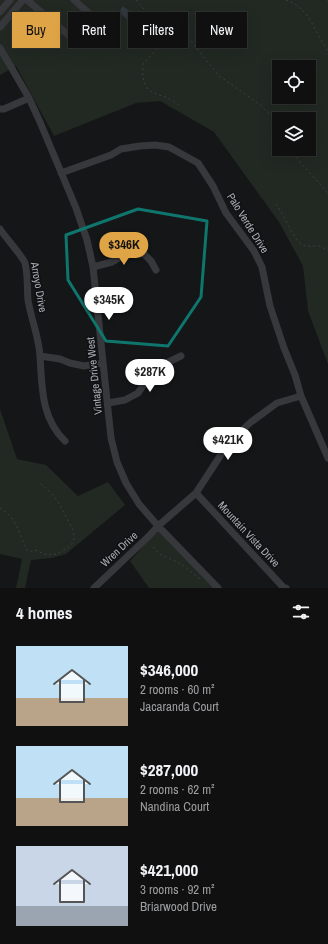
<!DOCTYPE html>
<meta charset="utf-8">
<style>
body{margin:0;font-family:"Archivo Narrow",sans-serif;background:#1e1e1f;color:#f1f3f6;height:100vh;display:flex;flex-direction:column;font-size:15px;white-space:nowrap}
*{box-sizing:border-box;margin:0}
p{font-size:13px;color:#9c9d9f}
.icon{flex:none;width:22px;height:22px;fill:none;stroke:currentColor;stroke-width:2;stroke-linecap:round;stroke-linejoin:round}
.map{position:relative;height:588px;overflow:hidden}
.side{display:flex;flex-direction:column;background:#101011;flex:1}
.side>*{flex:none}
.hud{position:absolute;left:12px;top:12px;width:304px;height:36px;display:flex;gap:8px}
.controls{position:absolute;left:272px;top:60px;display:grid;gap:8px}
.controls a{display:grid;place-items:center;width:44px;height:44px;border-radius:0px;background:#101011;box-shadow:0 4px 16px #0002,0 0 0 1px #303031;font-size:20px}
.price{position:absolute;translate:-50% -34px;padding:0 9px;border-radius:14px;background:#fff;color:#222;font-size:13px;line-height:26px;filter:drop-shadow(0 1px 2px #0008)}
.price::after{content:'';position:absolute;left:50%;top:24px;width:12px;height:9px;margin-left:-6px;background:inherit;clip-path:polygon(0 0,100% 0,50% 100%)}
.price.selected{background:#dfa445;color:#111}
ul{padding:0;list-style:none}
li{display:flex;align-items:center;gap:12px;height:100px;padding:0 16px}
li span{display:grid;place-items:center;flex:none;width:112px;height:80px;border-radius:0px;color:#555}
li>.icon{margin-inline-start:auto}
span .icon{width:48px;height:48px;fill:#fffc;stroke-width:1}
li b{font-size:17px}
h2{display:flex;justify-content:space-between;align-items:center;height:48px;padding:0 16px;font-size:17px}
.tag{padding:0 14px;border-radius:0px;background:#101011;box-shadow:0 4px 16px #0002,0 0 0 1px #303031;font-size:14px;line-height:36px}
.tag.selected{background:#dfa445;color:#111}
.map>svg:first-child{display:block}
.green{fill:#222923;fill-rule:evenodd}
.water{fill:#30393f}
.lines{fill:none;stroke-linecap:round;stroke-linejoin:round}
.path{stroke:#3d3f42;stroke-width:1;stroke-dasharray:2 3;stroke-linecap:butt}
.minor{stroke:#37383c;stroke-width:7}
.marked{fill:none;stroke:#0f766e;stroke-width:3;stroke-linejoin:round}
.labels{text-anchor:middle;stroke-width:3;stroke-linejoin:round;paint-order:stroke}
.street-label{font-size:11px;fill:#a9adb6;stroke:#101112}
</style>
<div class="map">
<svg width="328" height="588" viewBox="0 0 328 588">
<rect width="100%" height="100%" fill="#151617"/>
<path class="green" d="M 0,0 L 328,0 L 328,364 L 308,311 L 303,266 L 279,222 L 214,132 L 160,101 L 136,103 L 54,136 L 16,66 L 0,75 ZM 279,67 L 309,67 L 309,97 L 279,97 ZM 279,119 L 309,119 L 309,149 L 279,149 Z
M 0,409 L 17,459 L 46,465 L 78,496 L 108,482 L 125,505 L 66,554 L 52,558 L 31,560 L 25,588 L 16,588 L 22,559 L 0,554 Z
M 158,530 L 214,588 L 149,588 L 130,561 Z"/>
<path class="water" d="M 123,6 L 136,16 L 133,20 L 130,19 L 128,20 L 121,14 L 122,12 L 120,10 Z"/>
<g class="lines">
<path class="path" d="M 136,0 L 152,18 L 162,25 L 187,36 L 218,75 L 259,104 L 279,123
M 286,0 C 311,9 314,32 328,51
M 328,0 L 328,1
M 162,25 C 168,41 153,53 143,64 C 140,102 161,88 181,107
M 291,149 L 300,162 L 328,193
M 276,204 C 283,212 294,242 303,245 C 308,247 314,246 319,246 C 322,247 325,249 328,250
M 0,508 C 17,517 19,535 27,550 L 31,552 L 35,550 C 48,556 52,557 64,550 C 78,543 75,533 69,522 C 64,514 61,506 55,498 C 51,492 45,488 40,483
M 153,547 C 159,556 172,559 181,564 C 188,569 194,575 202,580"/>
<path class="minor" d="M 27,0 L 72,38 L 91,15 L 74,0
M 0,12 L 10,0
M 42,26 L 49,18
M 0,27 L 23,0
M 0,48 L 29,98 L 40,122 L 76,208 L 87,240 L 93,267 L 111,438 L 117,462 L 126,483 L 139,504 L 158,526 L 218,588
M 0,109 L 4,109 L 29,98
M 61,173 L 111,155 L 121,149 L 140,146 L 155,145 L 169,147 L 198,163 L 213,186 L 226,213 L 254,251 L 262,267 L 270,306 L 284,348 L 295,375 L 301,396 L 328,458
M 0,229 C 5,237 23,257 25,263 C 28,275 27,288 28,300 C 31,319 39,337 40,356 C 42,387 41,418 65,441
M 93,267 L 112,262 L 130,252 L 144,254 L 151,261 L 156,270
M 40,356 L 60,359 L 70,363 L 84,366 L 103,363
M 108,403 L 125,400 L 138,393 L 152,372 L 164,364 L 181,356
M 196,493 L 283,587 L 286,588
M 94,588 L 149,536 L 158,526 L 196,493 L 224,450 L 238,434 L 251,422 L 277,403 L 301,396"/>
</g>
<path class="marked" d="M 138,209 L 207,221 L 201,297 L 168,346 L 106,341 L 68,280 L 66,235 Z"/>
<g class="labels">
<g class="street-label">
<text transform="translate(248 223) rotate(58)" y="4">Palo Verde Drive</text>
<text transform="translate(39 287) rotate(80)" y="4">Arroyo Drive</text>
<text transform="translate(94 376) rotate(-96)" y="4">Vintage Drive West</text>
<text transform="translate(249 534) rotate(47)" y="4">Mountain Vista Drive</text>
<text transform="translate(119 549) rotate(-43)" y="4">Wren Drive</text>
</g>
</g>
</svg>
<div class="controls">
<a><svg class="icon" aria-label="locate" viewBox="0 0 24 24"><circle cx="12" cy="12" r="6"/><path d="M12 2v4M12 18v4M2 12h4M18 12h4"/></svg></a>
<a><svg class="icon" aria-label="layers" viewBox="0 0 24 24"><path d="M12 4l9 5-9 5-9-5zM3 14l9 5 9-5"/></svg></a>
</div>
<b class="price selected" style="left:124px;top:266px">$346K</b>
<b class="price" style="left:109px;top:321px">$345K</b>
<b class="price" style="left:150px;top:393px">$287K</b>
<b class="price" style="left:228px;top:461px">$421K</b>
<div class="hud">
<a class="tag selected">Buy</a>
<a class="tag">Rent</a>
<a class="tag">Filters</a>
<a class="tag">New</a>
</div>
</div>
<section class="side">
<h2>4 homes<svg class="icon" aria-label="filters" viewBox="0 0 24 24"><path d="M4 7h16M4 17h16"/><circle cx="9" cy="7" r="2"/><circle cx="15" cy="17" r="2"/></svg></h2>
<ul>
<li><span style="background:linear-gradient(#bfe0f5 65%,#b9a48a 0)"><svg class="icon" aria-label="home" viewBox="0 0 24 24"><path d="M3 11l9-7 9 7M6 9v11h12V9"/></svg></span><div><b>$346,000</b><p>2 rooms · 60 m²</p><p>Jacaranda Court</p></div></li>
<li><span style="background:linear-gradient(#bfe0f5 65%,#b9a48a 0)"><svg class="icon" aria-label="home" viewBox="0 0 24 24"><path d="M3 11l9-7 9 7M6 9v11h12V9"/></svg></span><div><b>$287,000</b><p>2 rooms · 62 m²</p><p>Nandina Court</p></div></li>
<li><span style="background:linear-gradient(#c9d6e8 75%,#9aa5b1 0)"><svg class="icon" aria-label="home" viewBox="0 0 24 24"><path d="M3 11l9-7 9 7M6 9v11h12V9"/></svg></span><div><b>$421,000</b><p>3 rooms · 92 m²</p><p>Briarwood Drive</p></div></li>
</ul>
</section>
